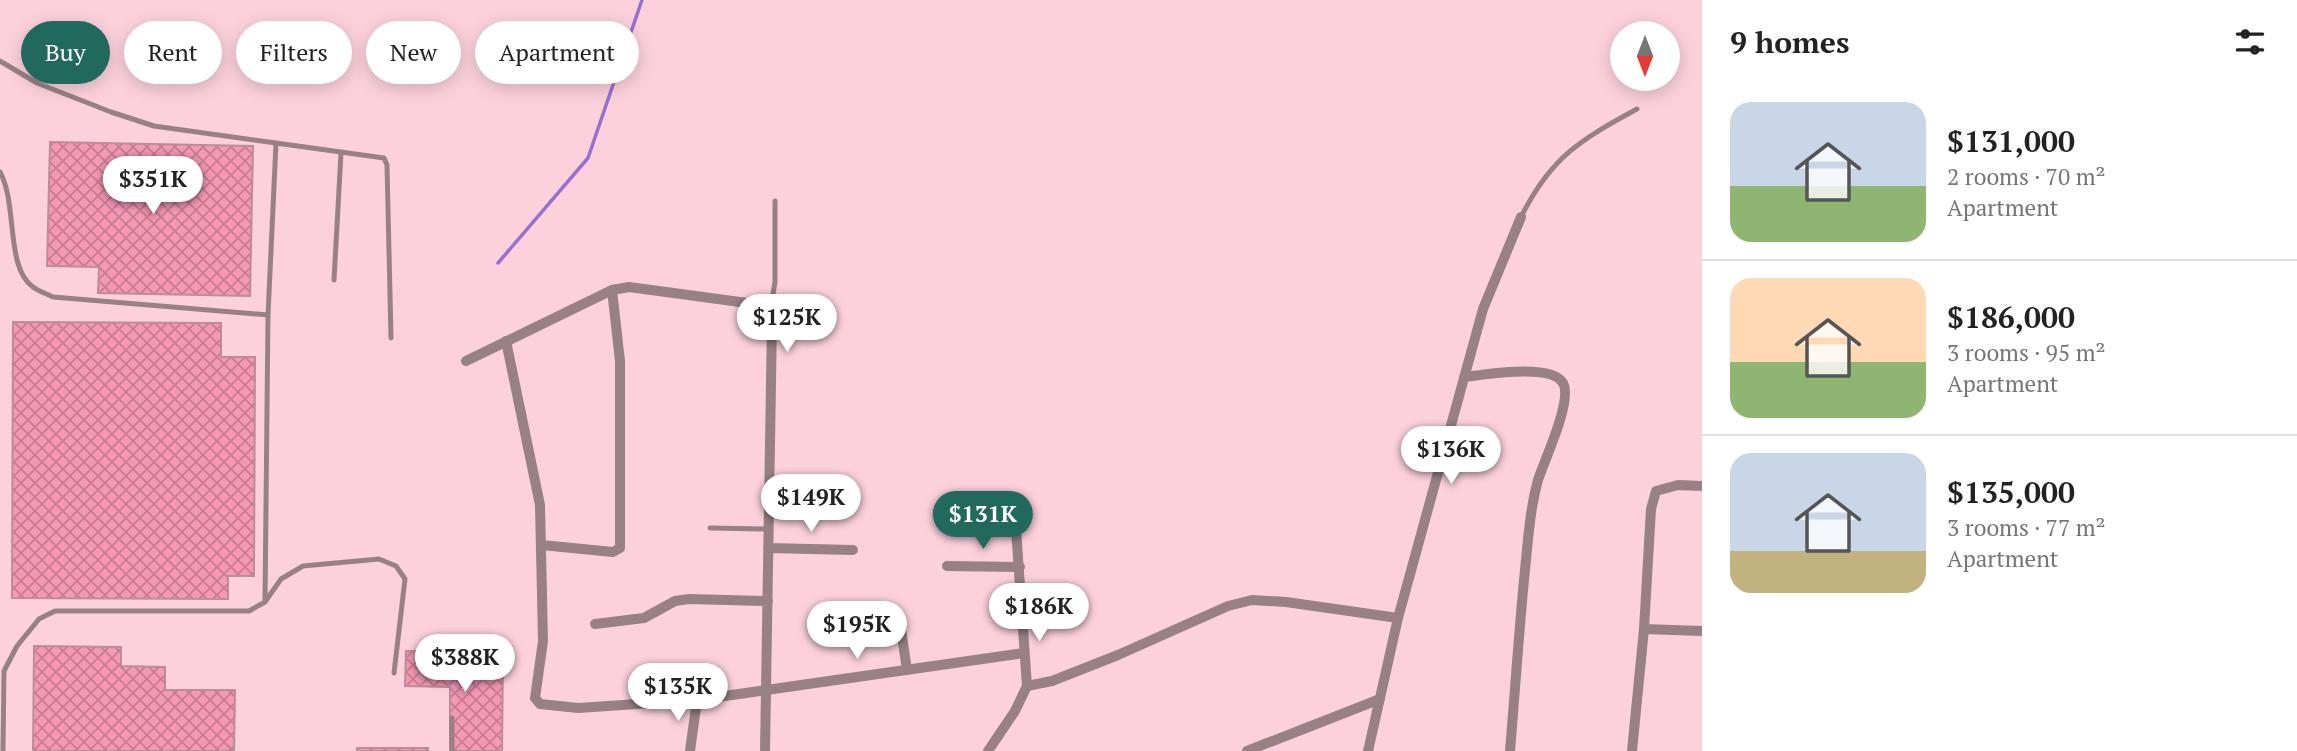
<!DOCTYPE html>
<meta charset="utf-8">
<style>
body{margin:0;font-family:"PT Serif",serif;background:#f2f2f2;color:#222;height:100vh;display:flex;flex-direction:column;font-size:26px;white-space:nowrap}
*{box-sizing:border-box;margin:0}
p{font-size:23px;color:#767676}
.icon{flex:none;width:38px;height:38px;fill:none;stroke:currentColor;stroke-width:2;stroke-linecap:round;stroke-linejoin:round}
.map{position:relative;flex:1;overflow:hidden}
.side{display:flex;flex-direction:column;background:#fff;width:595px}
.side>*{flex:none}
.top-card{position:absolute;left:21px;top:21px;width:665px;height:63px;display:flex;gap:14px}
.needle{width:46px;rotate:180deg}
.tools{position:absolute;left:1610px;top:21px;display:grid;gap:14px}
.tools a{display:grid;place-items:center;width:70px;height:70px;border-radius:50%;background:#fff;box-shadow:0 4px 18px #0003;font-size:35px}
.price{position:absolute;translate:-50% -60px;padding:0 16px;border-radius:24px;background:#fff;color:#222;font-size:23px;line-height:46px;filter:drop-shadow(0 2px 4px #0008)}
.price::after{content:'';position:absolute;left:50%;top:42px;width:21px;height:16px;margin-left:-10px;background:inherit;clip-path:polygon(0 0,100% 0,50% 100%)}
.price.active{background:#22695d;color:#fff}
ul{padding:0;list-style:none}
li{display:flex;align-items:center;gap:21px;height:175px;padding:0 28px}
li+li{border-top:2px solid #e0e0e0}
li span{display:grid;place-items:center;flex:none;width:196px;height:140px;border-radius:21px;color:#555}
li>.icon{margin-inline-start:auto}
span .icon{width:84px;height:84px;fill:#fffc;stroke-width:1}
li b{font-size:30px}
h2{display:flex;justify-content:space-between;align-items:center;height:84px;padding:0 28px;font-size:30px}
.tag{padding:0 24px;border-radius:32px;background:#fff;box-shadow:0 4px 18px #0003;font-size:24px;line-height:63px}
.tag.active{background:#22695d;color:#fff}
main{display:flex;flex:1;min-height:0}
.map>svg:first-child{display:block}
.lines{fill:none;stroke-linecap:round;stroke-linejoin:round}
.stream{stroke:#9671d0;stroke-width:3.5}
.building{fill:url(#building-cross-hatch);stroke:#bc8c99;stroke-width:2}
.service{stroke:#978187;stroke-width:5}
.minor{stroke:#978187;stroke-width:10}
</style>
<main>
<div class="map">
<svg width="1702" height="751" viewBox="0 0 1702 751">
<defs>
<pattern id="building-cross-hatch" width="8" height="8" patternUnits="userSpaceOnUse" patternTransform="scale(1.75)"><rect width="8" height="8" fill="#f498b4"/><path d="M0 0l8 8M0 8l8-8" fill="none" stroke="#c77c93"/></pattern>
</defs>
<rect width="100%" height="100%" fill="#fcd1dc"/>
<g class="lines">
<path class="stream" d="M 498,263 L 588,158 L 642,0"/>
</g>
<path class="building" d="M 50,142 L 253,146 L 250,296 L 98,293 L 99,267 L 47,266 Z
M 13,322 L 221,323 L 221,357 L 255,357 L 254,576 L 228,576 L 228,599 L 12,598 Z
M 34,646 L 121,647 L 121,666 L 165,667 L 165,690 L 235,690 L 234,751 L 33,751 Z
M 406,651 L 503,652 L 502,751 L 450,751 L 450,687 L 405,686 Z
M 357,748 L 428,748 L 428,751 L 357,751 Z"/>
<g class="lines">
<path class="service" d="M 0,61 L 37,83 L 111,112 L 154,126 L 276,143 L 268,315 L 265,602
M 276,143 L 384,158 L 387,165 L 391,338
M 0,172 C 18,205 5,267 33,287 C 38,291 47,294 53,297 L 268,315
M 1521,217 C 1551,157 1580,140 1637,109
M 334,280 L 341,153
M 770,312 L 775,282 L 775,201
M 710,528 L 769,529
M 452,718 L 452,751
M 3,751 L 4,671 L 17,646 L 39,619 L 55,611 L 249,611 L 265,602 L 281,579 L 303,566 L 379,559 L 396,566 L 405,579 L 394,673"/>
<path class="minor" d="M 506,341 L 540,505 L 543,641 L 535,698 L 540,704 L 578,708 L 697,700 L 1024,653
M 466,361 L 612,290 L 629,287 L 762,305 L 770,312 L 772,322 L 765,751
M 1464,377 C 1484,375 1551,363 1563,383 C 1573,400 1544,461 1538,480 C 1530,509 1528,540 1525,570 C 1519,630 1515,691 1510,751
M 542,545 L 613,552 L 620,548 L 620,361 L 612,290
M 768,548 L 853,550
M 947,566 L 1020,567
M 899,616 L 907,670
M 595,624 L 644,618 L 675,601 L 689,599 L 768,601
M 1644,629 L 1702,631
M 1027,686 L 1052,681 L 1118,655 L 1228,606 L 1252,600 L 1286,602 L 1398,618
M 690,751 L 697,700
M 988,751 L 1015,711 L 1027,686 L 1015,515
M 1247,751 L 1380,699
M 1368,751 L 1398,618 L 1483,309 L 1521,217
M 1632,751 L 1644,629 L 1651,509 L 1656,491 L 1678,485 L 1702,486"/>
</g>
</svg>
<div class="tools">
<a><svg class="needle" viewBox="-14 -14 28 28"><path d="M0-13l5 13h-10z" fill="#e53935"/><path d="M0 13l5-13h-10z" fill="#767676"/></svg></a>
</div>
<b class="price" style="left:153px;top:216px">$351K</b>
<b class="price" style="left:787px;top:354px">$125K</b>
<b class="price" style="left:1451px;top:486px">$136K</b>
<b class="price" style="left:811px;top:534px">$149K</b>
<b class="price active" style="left:983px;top:551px">$131K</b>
<b class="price" style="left:1039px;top:643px">$186K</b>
<b class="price" style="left:857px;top:661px">$195K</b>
<b class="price" style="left:465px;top:694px">$388K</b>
<b class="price" style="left:678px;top:723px">$135K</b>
<div class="top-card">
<a class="tag active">Buy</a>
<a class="tag">Rent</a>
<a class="tag">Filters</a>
<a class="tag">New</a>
<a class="tag">Apartment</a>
</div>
</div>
<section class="side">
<h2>9 homes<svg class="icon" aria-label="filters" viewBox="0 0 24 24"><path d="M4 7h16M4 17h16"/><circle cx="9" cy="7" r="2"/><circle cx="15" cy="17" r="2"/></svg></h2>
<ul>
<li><span style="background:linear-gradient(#c9d6e8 60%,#8fb573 0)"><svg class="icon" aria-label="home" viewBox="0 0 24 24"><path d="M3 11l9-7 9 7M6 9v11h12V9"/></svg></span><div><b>$131,000</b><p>2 rooms · 70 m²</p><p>Apartment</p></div></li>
<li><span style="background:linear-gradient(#ffd9b3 60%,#8fb573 0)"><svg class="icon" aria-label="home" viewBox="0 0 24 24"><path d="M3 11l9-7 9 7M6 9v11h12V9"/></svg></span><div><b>$186,000</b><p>3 rooms · 95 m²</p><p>Apartment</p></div></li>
<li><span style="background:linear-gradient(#c9d6e8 70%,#c2b280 0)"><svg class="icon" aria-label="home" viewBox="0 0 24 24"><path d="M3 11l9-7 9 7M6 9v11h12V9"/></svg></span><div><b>$135,000</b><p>3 rooms · 77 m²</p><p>Apartment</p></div></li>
</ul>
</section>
</main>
